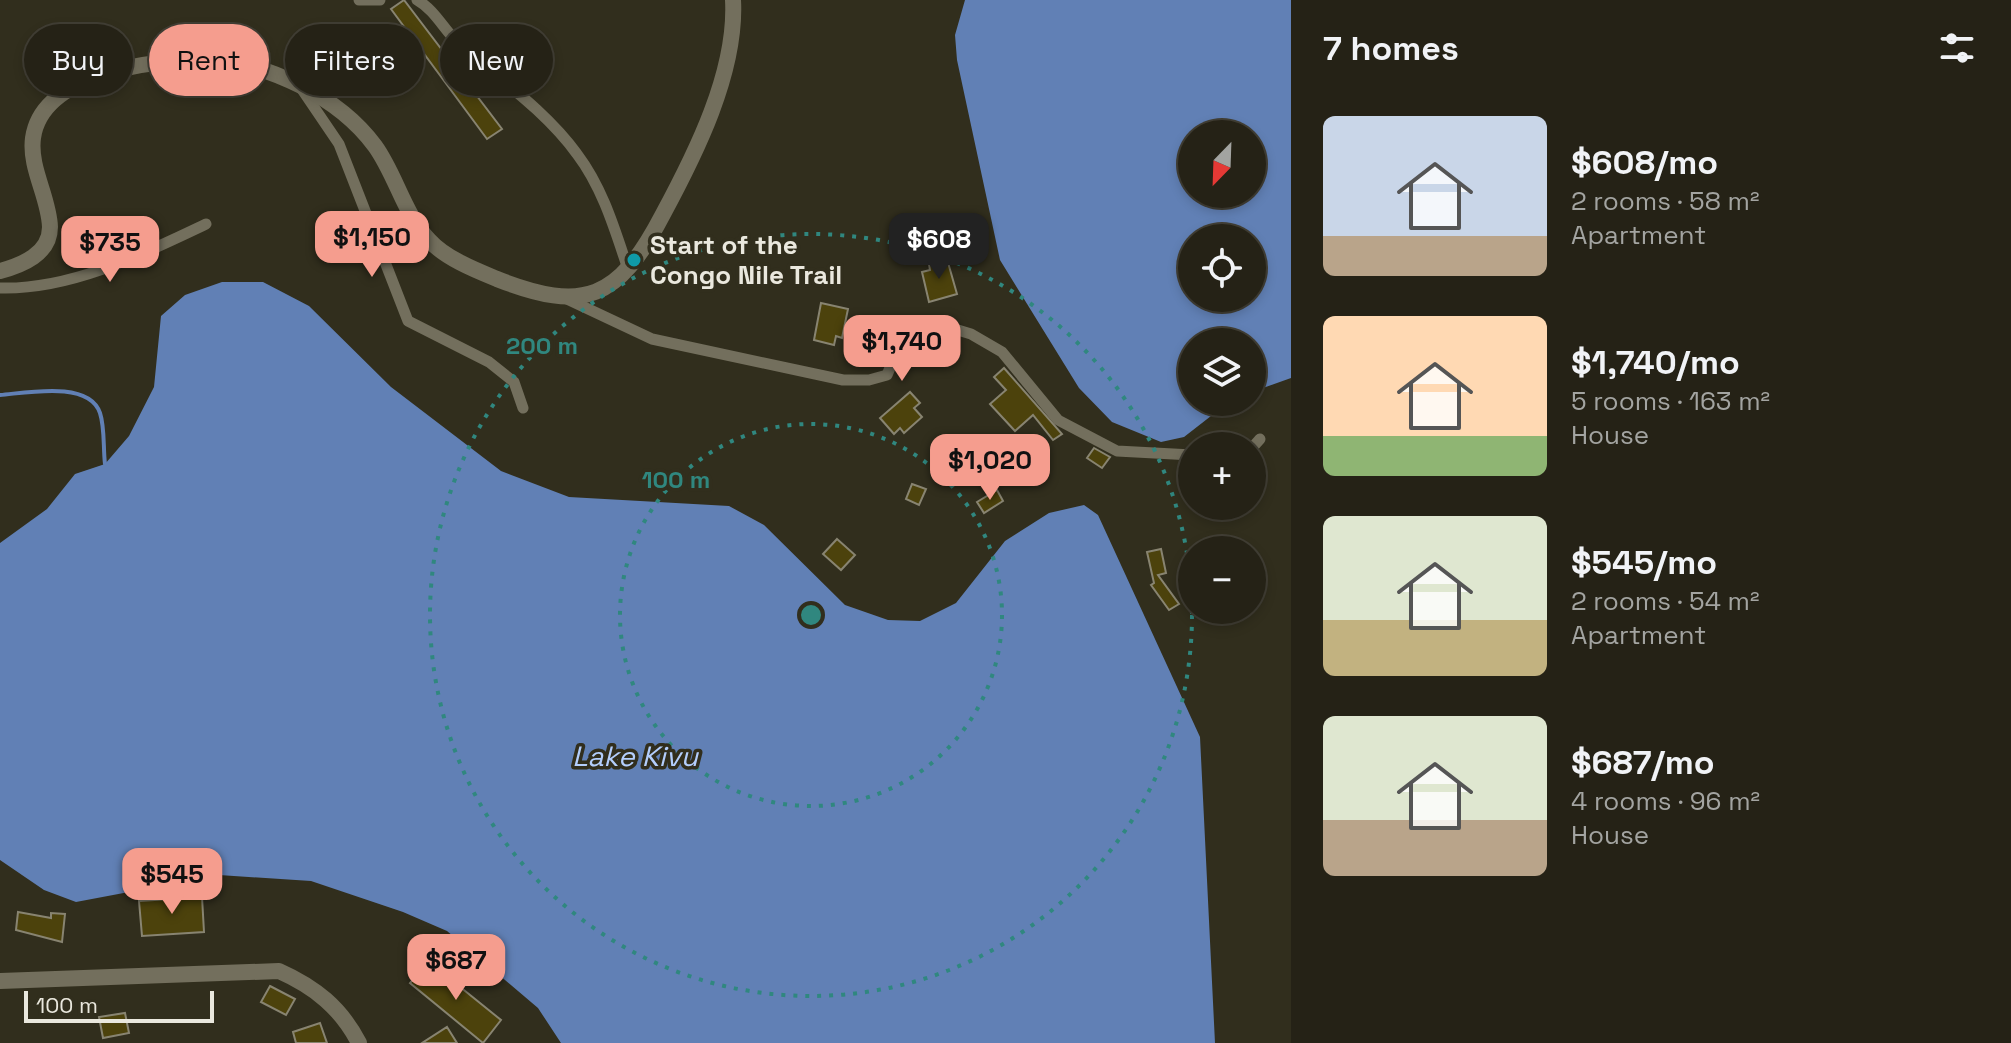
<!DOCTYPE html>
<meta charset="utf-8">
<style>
body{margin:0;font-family:"Space Grotesk",sans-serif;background:#312f23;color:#f1f3f6;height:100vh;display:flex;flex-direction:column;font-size:30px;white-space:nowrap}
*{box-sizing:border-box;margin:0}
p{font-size:26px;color:#a3a4a1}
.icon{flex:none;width:44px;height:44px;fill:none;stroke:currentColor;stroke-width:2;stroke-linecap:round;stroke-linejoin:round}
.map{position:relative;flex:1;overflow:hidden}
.details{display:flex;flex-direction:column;background:#252216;width:720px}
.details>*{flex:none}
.hud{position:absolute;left:24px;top:24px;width:760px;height:72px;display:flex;gap:16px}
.needle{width:52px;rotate:203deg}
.buttons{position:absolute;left:1178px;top:120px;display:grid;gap:16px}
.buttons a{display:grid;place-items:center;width:88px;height:88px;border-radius:50%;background:#252216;box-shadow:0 4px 12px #0003,0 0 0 2px #423f35;font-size:40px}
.scale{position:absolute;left:24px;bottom:20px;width:190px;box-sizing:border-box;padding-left:8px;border:4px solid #eae8de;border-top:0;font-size:22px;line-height:28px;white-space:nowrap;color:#eae8de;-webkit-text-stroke:6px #312e1d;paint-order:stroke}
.price{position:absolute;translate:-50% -68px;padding:0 18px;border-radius:16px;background:#f59d8e;color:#111;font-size:26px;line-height:52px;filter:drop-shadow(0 2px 4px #0008)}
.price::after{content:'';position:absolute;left:50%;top:48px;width:24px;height:18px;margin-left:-12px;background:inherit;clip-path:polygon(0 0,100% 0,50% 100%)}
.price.selected{background:#222;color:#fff}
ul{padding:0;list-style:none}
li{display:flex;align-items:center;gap:24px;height:200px;padding:0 32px}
li span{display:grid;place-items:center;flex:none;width:224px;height:160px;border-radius:12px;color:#555}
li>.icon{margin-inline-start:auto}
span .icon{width:96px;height:96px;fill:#fffc;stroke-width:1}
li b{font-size:34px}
h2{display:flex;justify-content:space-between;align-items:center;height:96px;padding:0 32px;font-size:34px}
.tag{padding:0 28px;border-radius:36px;background:#252216;box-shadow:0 4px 12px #0003,0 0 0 2px #423f35;font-size:28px;line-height:72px}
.tag.selected{background:#f59d8e;color:#111}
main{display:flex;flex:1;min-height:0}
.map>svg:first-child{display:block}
.water{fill:#6180b5;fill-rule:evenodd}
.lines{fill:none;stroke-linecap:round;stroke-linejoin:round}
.stream{stroke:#6180b5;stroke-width:4}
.building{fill:#4c420c;stroke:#888471;stroke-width:2}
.street{stroke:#736f5d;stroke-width:11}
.secondary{stroke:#736f5d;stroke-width:16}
.ring{fill:none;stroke:#30877f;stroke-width:4;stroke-dasharray:4 8}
.culture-dot{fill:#0f9aa8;stroke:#312e1d;stroke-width:3}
.labels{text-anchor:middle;stroke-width:7;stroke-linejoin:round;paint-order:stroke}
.poi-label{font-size:26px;font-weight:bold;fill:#eae8de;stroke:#312e1d;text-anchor:start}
.water-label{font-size:28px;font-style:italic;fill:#b3cefc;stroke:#312e1d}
.centre{fill:#30877f;stroke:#312e1d;stroke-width:4}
.ring-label{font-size:24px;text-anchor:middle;font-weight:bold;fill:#30877f;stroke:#312e1d;stroke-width:7;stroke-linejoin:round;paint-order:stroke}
</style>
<main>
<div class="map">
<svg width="1291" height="1043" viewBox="0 0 1291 1043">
<rect width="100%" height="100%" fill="#312e1d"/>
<path class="water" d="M 965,0 L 1291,0 L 1291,378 L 1252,392 L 1252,342 L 1192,342 L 1192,402 L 1229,402 L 1184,437 L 1161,442 L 1112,422 L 1079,388 L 1000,260 L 957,60 L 955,35 ZM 1192,134 L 1252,134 L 1252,194 L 1192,194 ZM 1192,238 L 1252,238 L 1252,298 L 1192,298 Z
M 222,282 L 263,282 L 309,306 L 391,387 L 501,471 L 569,497 L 729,506 L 764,525 L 845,605 L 888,620 L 920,621 L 956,603 L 1005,541 L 1049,513 L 1084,505 L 1098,515 L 1200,737 L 1215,1043 L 561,1043 L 538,1008 L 447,931 L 403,912 L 311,881 L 219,875 L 76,902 L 44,890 L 0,860 L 0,543 L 47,509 L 75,474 L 105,464 L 129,436 L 154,387 L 161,316 L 185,295 Z"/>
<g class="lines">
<path class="stream" d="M 0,395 C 26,393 89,380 100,413 C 105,428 103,448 105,464"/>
</g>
<path class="building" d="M 404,0 L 502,129 L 487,139 L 391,9 Z
M 947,259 L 957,294 L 929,302 L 922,272 L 930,270 L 929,264 Z
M 821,303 L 848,309 L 842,338 L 836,336 L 834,345 L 814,340 Z
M 1004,368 L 1062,434 L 1053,440 L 1033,415 L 1015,431 L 990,404 L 1006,390 L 994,377 Z
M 910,392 L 920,403 L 914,408 L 922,417 L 904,433 L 900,428 L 894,434 L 880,418 Z
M 1094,448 L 1110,457 L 1102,468 L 1087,458 Z
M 912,484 L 926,489 L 919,505 L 906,499 Z
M 997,490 L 1003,501 L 984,513 L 977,502 Z
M 837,539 L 855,555 L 841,570 L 823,554 Z
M 1161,549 L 1166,573 L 1158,575 L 1179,604 L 1169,610 L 1151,585 L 1154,583 L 1147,552 Z
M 202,897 L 204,932 L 142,936 L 139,901 Z
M 18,912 L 51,918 L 51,913 L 65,914 L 62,942 L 16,930 Z
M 428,961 L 501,1020 L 483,1043 L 410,983 Z
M 270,986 L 295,999 L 286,1015 L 261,1002 Z
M 125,1013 L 129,1033 L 103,1038 L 99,1017 Z
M 320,1023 L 327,1043 L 296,1043 L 293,1032 Z
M 447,1027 L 457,1043 L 422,1043 Z"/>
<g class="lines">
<path class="street" d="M 359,0 L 380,0
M 417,0 C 435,10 444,30 459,44 C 498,78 546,111 577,154 C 602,187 614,227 627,266
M 301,88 L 339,144 L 408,321 L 489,362 L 514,382 L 523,408
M 0,288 C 71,290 143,254 206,224
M 567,299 L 652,339 L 843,380 L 869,380 L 887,375 L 908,325 L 919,321 L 938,324 L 971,334 L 1002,352 L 1058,420 L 1117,451 L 1192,455
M 1252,448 L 1260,439"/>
<path class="secondary" d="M 0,271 C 22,265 50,254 50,227 C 49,197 29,168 33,138 C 42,73 154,59 207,60 C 267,62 339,97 375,146 C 396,175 404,214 429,240 C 445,258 475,270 497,279 C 584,313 618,300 662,216 C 695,155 737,72 733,0
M 0,981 L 279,971 C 315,987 341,1008 359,1043"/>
</g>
<g class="ring">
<circle cx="811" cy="615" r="191"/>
<circle cx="811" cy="615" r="381"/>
</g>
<circle class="culture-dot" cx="634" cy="260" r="8"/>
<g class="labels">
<g class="poi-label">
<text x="650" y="254">Start of the<tspan x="650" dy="30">Congo Nile Trail</tspan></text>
</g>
<g class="water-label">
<text x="635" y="766">Lake Kivu</text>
</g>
</g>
<circle cx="811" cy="615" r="12" class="centre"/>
<g class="ring-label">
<text x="542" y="354">200 m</text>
<text x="676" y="488">100 m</text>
</g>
</svg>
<div class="buttons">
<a><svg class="needle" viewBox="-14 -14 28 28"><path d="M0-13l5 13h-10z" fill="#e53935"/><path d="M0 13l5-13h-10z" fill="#a3a4a1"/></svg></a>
<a><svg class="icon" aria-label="locate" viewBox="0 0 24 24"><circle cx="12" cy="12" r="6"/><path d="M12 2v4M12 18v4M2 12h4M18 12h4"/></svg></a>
<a><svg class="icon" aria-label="layers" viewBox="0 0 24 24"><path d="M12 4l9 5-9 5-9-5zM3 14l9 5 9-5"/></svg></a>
<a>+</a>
<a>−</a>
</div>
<div class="scale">100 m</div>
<b class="price" style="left:372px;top:279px">$1,150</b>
<b class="price selected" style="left:939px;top:281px">$608</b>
<b class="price" style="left:110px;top:284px">$735</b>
<b class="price" style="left:902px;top:383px">$1,740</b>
<b class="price" style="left:990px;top:502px">$1,020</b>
<b class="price" style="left:172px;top:916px">$545</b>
<b class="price" style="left:456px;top:1002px">$687</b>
<div class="hud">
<a class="tag">Buy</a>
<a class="tag selected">Rent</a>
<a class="tag">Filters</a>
<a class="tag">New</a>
</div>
</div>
<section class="details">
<h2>7 homes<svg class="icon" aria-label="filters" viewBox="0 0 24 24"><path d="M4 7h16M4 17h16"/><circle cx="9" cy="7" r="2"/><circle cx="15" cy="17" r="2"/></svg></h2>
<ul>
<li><span style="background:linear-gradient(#c9d6e8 75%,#b9a48a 0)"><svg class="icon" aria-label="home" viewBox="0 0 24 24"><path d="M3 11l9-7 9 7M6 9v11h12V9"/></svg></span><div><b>$608/mo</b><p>2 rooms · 58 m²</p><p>Apartment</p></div></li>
<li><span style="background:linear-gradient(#ffd9b3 75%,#8fb573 0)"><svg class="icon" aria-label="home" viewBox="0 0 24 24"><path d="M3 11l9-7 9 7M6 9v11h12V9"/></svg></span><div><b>$1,740/mo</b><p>5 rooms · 163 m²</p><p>House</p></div></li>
<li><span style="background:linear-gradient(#dfe7d0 65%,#c2b280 0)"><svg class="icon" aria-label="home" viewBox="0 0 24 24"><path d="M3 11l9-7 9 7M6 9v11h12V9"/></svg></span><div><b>$545/mo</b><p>2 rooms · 54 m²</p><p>Apartment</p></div></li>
<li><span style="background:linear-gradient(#dfe7d0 65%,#b9a48a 0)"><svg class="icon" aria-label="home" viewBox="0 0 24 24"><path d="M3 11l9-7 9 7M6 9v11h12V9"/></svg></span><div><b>$687/mo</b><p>4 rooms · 96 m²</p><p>House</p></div></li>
</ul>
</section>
</main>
